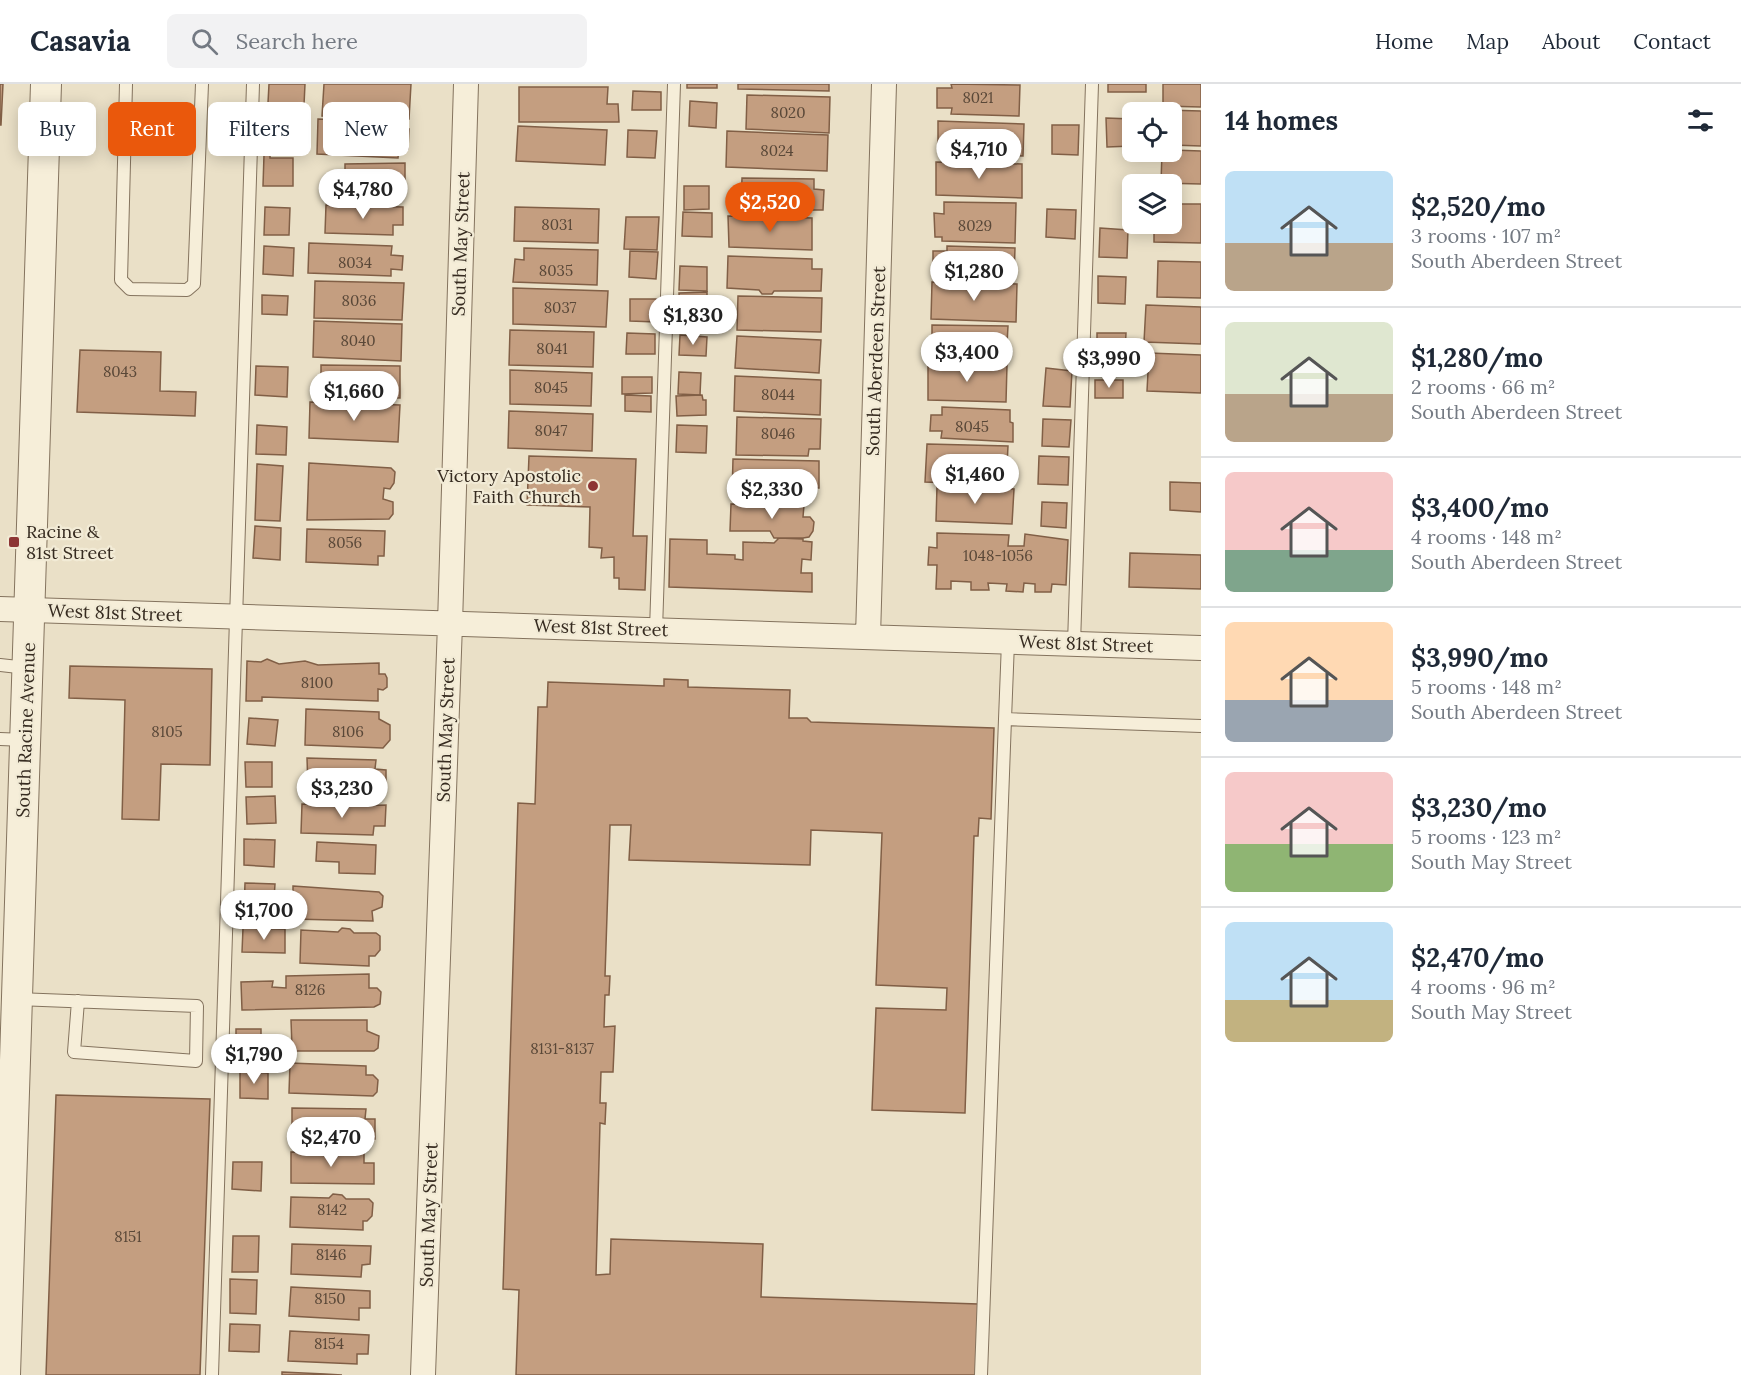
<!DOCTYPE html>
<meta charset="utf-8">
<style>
body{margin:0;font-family:Lora,serif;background:#f2f2f3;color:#1f2937;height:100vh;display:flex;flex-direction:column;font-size:22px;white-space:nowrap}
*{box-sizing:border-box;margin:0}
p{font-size:20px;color:#747a83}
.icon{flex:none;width:33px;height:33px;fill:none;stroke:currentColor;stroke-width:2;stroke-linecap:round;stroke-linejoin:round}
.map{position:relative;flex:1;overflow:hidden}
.sheet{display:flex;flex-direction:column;background:#fff;width:540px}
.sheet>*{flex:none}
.hud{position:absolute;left:18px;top:18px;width:570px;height:54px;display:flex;gap:12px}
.fabs{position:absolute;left:1122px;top:18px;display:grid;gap:12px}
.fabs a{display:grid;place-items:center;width:60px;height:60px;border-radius:9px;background:#fff;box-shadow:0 3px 15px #0003;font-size:30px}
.price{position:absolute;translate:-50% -51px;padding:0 14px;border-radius:21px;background:#fff;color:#222;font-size:20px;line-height:39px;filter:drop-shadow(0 2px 3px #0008)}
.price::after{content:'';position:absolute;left:50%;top:36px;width:18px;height:14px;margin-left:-9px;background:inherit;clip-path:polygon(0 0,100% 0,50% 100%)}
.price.current{background:#ea580c;color:#fff}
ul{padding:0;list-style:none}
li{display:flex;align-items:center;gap:18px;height:150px;padding:0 24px}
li+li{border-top:2px solid #e0e1e3}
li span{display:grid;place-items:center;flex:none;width:168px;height:120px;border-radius:9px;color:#555}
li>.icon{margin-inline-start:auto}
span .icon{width:72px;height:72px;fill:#fffc;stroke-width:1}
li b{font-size:26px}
h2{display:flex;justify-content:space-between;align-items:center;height:72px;padding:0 24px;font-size:26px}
.tag{padding:0 21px;border-radius:9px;background:#fff;box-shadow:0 3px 15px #0003;font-size:21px;line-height:54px}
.tag.current{background:#ea580c;color:#fff}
header{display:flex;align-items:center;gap:36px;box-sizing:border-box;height:84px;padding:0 30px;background:#fff;border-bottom:2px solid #e0e1e3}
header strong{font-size:28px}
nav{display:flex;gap:33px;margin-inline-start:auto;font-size:21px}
.search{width:420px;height:54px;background:#f2f2f3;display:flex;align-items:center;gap:15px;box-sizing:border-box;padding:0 21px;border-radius:9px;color:#747a83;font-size:22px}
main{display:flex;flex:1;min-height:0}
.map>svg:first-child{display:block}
.building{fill:#c49e80;stroke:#815f46;stroke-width:1.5}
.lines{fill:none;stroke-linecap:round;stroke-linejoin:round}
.service-casing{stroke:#84735e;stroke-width:14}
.minor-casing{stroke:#84735e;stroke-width:26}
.tertiary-casing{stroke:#84735e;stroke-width:32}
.service{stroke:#f6eed9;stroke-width:12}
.minor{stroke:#f6eed9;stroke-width:24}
.tertiary{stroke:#f6eed9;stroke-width:30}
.poi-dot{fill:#8d3534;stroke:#f2ebd6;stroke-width:2}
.labels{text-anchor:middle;stroke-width:4.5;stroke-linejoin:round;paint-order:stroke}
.number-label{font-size:15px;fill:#5a4838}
.street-label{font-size:18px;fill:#362b20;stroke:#f2ebd6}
.poi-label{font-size:18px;fill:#362b20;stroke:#f2ebd6;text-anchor:end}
</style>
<header>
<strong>Casavia</strong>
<div class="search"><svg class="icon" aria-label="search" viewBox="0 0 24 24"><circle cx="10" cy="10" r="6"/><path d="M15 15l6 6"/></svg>Search here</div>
<nav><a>Home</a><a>Map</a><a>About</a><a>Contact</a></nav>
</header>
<main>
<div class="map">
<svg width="1201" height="1291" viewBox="0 0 1201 1291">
<rect width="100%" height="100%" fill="#eae0c7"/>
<path class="building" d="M 0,0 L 3,0 L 1,41 L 0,41 Z
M 269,0 L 305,0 L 304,21 L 268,19 Z
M 324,0 L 411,0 L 409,35 L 322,32 Z
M 687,0 L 717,0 L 717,4 L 687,4 Z
M 738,0 L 829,0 L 829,7 L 738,5 Z
M 951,0 L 1020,1 L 1019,32 L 951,30 L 952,24 L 937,24 L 937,4 L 952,4 Z
M 1108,0 L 1146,0 L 1146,8 L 1108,8 Z
M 1163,0 L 1201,0 L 1201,23 L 1163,22 Z
M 519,3 L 608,3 L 607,20 L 618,20 L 619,38 L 519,38 Z
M 633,7 L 661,8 L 661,26 L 632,26 Z
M 747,11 L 830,13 L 829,49 L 746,45 Z
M 690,17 L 717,19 L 716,44 L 689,42 Z
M 1165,26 L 1201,27 L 1201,62 L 1172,61 L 1172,28 L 1165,28 Z
M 269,34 L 299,36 L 297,64 L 268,63 Z
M 1106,34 L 1132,35 L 1132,62 L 1107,63 Z
M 318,35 L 399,39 L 399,45 L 409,45 L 408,65 L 399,64 L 398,74 L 317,70 Z
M 938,37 L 1024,40 L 1023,72 L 938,69 Z
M 1052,41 L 1079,41 L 1078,71 L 1052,70 Z
M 518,42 L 607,46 L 605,81 L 516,77 Z
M 628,46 L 657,47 L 655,74 L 627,73 Z
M 727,47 L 828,51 L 827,87 L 726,83 Z
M 1172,66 L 1201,67 L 1201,100 L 1161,99 L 1162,68 Z
M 264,71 L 270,71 L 270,74 L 293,74 L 293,102 L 263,102 Z
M 936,78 L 1022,80 L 1022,114 L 936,111 Z
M 405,79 L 405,109 L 345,108 L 345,80 Z
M 742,94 L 814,95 L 814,105 L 824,106 L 823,126 L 795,126 L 791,130 L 782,129 L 779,124 L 741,124 Z
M 684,102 L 709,102 L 709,125 L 684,126 Z
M 944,118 L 1016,119 L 1015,159 L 942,157 L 942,153 L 935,153 L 934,129 L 944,130 Z
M 1172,120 L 1201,120 L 1201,159 L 1154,158 L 1154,140 L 1172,140 Z
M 326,121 L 403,123 L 403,141 L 393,141 L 393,151 L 325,149 Z
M 265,123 L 290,124 L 289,151 L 264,151 Z
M 515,123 L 599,125 L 598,159 L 514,157 Z
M 1047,125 L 1076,126 L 1075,155 L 1046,153 Z
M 683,128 L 712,129 L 712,153 L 682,152 Z
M 728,132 L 812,134 L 812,166 L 729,163 Z
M 626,133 L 659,133 L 657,166 L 624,165 Z
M 1100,144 L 1128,146 L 1127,174 L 1099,173 Z
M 309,159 L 392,162 L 391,171 L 403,172 L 402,186 L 391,185 L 391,192 L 308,189 Z
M 264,162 L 294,164 L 293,192 L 263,190 Z
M 947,162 L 1015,164 L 1014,194 L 945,192 L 946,187 L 933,186 L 933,167 L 947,167 Z
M 524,164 L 598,166 L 597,201 L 513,198 L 515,175 L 524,176 Z
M 630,167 L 658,168 L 656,195 L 629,193 Z
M 728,172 L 812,175 L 812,185 L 822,185 L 821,207 L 774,207 L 772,210 L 762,210 L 759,206 L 727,204 Z
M 1158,177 L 1201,178 L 1201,214 L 1157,213 Z
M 680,182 L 707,183 L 707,207 L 679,206 Z
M 1098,192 L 1126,193 L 1125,220 L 1098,219 Z
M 315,197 L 404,199 L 402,236 L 314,234 Z
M 932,198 L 1017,200 L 1016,238 L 931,235 Z
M 513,204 L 608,207 L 606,243 L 513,240 Z
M 707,208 L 707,236 L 680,236 L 679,209 Z
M 262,211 L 288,212 L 287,231 L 262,230 Z
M 738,212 L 822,214 L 821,248 L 737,246 Z
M 630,215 L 657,215 L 656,238 L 630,237 Z
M 1146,221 L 1201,223 L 1201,260 L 1144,258 Z
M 314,237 L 402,240 L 401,277 L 313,273 Z
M 932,241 L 1008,242 L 1006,278 L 932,276 Z
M 510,246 L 594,248 L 593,283 L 509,281 Z
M 627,249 L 655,250 L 655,270 L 626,270 Z
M 1097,249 L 1126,249 L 1125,268 L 1097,267 Z
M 680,251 L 707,253 L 706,272 L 679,271 Z
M 737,252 L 821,256 L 819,289 L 735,284 Z
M 80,266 L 161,268 L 160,307 L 196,308 L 195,332 L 77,328 Z
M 1149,269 L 1201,271 L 1201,309 L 1147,307 Z
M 928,280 L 1007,281 L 1006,318 L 928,316 Z
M 321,281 L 400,282 L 400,314 L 321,312 Z
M 256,282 L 288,283 L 287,313 L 255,311 Z
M 1046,284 L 1072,287 L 1070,323 L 1043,322 Z
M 510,286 L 592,289 L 591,322 L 510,320 Z
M 679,288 L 701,289 L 700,311 L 678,310 Z
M 735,292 L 821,296 L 820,331 L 734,327 Z
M 622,293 L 652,293 L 652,309 L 622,310 Z
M 1095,296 L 1123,296 L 1123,314 L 1095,314 Z
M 625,311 L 651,312 L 651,328 L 625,327 Z
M 702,311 L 703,316 L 706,316 L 706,331 L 677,332 L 676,312 Z
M 310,318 L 400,321 L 398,358 L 309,354 Z
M 942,323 L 1010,326 L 1010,338 L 1013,339 L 1013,358 L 941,354 L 942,347 L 930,347 L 931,331 L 942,331 Z
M 509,327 L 593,330 L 592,367 L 508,364 Z
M 737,333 L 821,335 L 820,365 L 809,365 L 808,372 L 736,371 Z
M 1043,335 L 1071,336 L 1069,363 L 1042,362 Z
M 257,341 L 287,343 L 286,371 L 256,370 Z
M 677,341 L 707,342 L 706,369 L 676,368 Z
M 927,360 L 1008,362 L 1006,401 L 925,398 Z
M 529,372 L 636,375 L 633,452 L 647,452 L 645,506 L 619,505 L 619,494 L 614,494 L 614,473 L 601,474 L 602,464 L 589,463 L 590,423 L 527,421 Z
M 1039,372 L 1069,373 L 1068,401 L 1038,400 Z
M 733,375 L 819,377 L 819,404 L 808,404 L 807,413 L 732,412 Z
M 309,379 L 391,384 L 395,388 L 394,399 L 390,405 L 384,404 L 383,415 L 393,418 L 393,430 L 389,435 L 307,436 Z
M 257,380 L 283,382 L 280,437 L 255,436 Z
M 1170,398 L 1201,399 L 1201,428 L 1170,426 Z
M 937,402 L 1014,405 L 1012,440 L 936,437 Z
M 1042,418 L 1067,419 L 1066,444 L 1041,442 Z
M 731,420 L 804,421 L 803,433 L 810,433 L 814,438 L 813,447 L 809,453 L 803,454 L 774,454 L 770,447 L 730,447 Z
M 255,442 L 281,444 L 280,476 L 253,474 Z
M 307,445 L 385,447 L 384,472 L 378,472 L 378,481 L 306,478 Z
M 937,449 L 1009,451 L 1008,462 L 1024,462 L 1025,450 L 1068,456 L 1066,501 L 1052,500 L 1051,508 L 1035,508 L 1035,500 L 1024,499 L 1023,508 L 1006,507 L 1007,500 L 988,499 L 989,506 L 971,506 L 971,498 L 951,497 L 951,505 L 936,505 L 937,481 L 928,481 L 929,463 L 937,464 Z
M 779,454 L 803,455 L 803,457 L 812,458 L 811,476 L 802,475 L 801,489 L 812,489 L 812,508 L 669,503 L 670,455 L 707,456 L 707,470 L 735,471 L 735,475 L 743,476 L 743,458 L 774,459 Z
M 1130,469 L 1201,471 L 1201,505 L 1129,503 Z
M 267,575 L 279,580 L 305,577 L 318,581 L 379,579 L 379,590 L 385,590 L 387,594 L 387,603 L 383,606 L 378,605 L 378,617 L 262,613 L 262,617 L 246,617 L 247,577 L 261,578 Z
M 70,582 L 212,585 L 210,681 L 161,680 L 159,736 L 122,735 L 125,616 L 69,614 Z
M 664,595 L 688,596 L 688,603 L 790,606 L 789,634 L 807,634 L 811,638 L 994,644 L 991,735 L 979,734 L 978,752 L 974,752 L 965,1029 L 872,1026 L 876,924 L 946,926 L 947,904 L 876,901 L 882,749 L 811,746 L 810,781 L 629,776 L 631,741 L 610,741 L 605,892 L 610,892 L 609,911 L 605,911 L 604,943 L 615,942 L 613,988 L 601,988 L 600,1019 L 606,1019 L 605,1040 L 600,1039 L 596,1191 L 610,1190 L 611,1155 L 763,1160 L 761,1213 L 978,1220 L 976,1291 L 516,1291 L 519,1206 L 503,1205 L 518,719 L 535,720 L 538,623 L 547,623 L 548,598 L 664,602 Z
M 306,625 L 379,628 L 379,635 L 390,641 L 390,656 L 383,664 L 305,661 Z
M 249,634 L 278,636 L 275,662 L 247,660 Z
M 307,674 L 376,676 L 375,685 L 386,686 L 386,705 L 360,705 L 355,710 L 347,709 L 343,703 L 308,704 Z
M 245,678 L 272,678 L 272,703 L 246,703 Z
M 275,712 L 276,739 L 247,740 L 246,713 Z
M 343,718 L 352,718 L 355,722 L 386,721 L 385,742 L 374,742 L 373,751 L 301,749 L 302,720 L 338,722 Z
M 244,755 L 275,756 L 274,783 L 244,781 Z
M 317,758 L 376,761 L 375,790 L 339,789 L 339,778 L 316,777 Z
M 245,799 L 275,800 L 273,830 L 244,829 Z
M 293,802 L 379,808 L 383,812 L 382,823 L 372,827 L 373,837 L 293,835 Z
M 243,844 L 285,845 L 285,869 L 242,868 Z
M 342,844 L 350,845 L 354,849 L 376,849 L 380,852 L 380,866 L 375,872 L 369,872 L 369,882 L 300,879 L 301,846 L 338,848 Z
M 369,890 L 369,904 L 377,904 L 381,908 L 380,920 L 374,923 L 242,926 L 241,898 L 273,897 L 272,903 L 286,904 L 286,892 Z
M 291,936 L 367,936 L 367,947 L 379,952 L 378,964 L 374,967 L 290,967 L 290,973 L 263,974 L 264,963 L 292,963 Z
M 236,945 L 261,945 L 261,974 L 236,973 Z
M 290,979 L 366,982 L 366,991 L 373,991 L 378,996 L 377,1008 L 373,1012 L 289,1009 Z
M 240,987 L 268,989 L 268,1015 L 240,1014 Z
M 56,1011 L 210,1015 L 200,1291 L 46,1291 Z
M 292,1024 L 366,1025 L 365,1035 L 375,1035 L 375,1055 L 292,1054 Z
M 291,1068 L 364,1069 L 364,1079 L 374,1079 L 374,1100 L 291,1099 Z
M 233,1078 L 262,1078 L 261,1107 L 232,1105 Z
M 333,1110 L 342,1111 L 346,1115 L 369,1115 L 373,1119 L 372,1132 L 367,1137 L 363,1137 L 363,1146 L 290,1143 L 291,1113 L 329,1114 Z
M 233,1152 L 259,1152 L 258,1188 L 232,1188 Z
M 292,1160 L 371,1162 L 370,1180 L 362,1181 L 361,1193 L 291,1190 Z
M 230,1195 L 257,1196 L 256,1230 L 230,1229 Z
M 291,1203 L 370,1207 L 370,1224 L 359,1224 L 359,1236 L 289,1232 Z
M 230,1240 L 260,1241 L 259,1268 L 229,1267 Z
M 290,1247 L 369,1251 L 368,1270 L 357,1270 L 357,1280 L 288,1277 Z
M 282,1288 L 325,1290 L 342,1291 L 282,1291 Z"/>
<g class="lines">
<defs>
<path id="service" d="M 126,0 L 121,196 L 130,205 L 187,206 L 194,200 L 202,0
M 656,546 L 674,0
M 1008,558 L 1005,635 L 1201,642
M 1074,560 L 1092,0
M 0,581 L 27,584
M 0,655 L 25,656
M 17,915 L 197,922 L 196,977 L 74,968 L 78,917
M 212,1291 L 253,0
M 981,1291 L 1005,635"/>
<path id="minor" d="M 0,525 L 1201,564
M 868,553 L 884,0
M 423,1291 L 450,540 L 466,0"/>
<path id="tertiary" d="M 5,1291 L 46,0"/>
</defs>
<use href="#service" class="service-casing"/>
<use href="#minor" class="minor-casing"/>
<use href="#tertiary" class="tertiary-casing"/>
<use href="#service" class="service"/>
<use href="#minor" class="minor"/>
<use href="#tertiary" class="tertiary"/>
</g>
<g class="poi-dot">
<circle cx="593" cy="402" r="6"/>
<rect x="8" y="452" width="12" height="12" rx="3"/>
</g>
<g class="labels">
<g class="number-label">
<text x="978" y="19">8021</text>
<text x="788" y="34">8020</text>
<text x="777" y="72">8024</text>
<text x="557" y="146">8031</text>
<text x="975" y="147">8029</text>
<text x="355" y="184">8034</text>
<text x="556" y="192">8035</text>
<text x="359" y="222">8036</text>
<text x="560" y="229">8037</text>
<text x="358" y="262">8040</text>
<text x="552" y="270">8041</text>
<text x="120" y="293">8043</text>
<text x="551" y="309">8045</text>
<text x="778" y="316">8044</text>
<text x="972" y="348">8045</text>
<text x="551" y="352">8047</text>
<text x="778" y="355">8046</text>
<text x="345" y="464">8056</text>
<text x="998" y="477">1048-1056</text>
<text x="317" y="604">8100</text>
<text x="167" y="653">8105</text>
<text x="348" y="653">8106</text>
<text x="310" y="911">8126</text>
<text x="562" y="970">8131-8137</text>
<text x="332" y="1131">8142</text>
<text x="128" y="1158">8151</text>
<text x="331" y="1176">8146</text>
<text x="330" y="1220">8150</text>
<text x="329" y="1265">8154</text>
</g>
<g class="street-label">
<text transform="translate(461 160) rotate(-88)" y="6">South May Street</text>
<text transform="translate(876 277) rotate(-88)" y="6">South Aberdeen Street</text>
<text transform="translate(115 529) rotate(2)" y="6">West 81st Street</text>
<text transform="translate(601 544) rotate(2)" y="6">West 81st Street</text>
<text transform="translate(1086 560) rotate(2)" y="6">West 81st Street</text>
<text transform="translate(26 646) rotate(-88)" y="6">South Racine Avenue</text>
<text transform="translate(446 646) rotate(-88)" y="6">South May Street</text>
<text transform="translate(429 1131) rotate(-88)" y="6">South May Street</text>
</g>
<g class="poi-label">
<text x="581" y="398">Victory Apostolic<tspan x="581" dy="21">Faith Church</tspan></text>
<text x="26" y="454" text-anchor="start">Racine &amp;<tspan x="26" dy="21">81st Street</tspan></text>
</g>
</g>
</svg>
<div class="fabs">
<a><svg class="icon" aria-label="locate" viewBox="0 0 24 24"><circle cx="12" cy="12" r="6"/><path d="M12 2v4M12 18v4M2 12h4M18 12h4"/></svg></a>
<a><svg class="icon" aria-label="layers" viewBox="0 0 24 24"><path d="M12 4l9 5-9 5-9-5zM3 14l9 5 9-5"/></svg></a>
</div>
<b class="price" style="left:979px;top:96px">$4,710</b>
<b class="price" style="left:363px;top:136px">$4,780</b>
<b class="price current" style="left:770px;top:149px">$2,520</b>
<b class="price" style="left:974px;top:218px">$1,280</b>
<b class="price" style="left:693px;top:262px">$1,830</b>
<b class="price" style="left:967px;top:299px">$3,400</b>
<b class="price" style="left:1109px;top:305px">$3,990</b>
<b class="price" style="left:354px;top:338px">$1,660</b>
<b class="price" style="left:975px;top:421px">$1,460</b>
<b class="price" style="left:772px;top:436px">$2,330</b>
<b class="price" style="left:342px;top:735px">$3,230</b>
<b class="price" style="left:264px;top:857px">$1,700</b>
<b class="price" style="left:254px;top:1001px">$1,790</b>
<b class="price" style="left:331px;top:1084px">$2,470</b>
<div class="hud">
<a class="tag">Buy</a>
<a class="tag current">Rent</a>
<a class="tag">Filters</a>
<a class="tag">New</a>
</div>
</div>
<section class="sheet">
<h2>14 homes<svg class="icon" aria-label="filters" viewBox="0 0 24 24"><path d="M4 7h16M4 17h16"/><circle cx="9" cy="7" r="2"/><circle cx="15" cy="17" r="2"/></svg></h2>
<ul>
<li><span style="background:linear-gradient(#bfe0f5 60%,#b9a48a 0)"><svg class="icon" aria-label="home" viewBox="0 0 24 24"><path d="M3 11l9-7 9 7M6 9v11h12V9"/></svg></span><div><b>$2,520/mo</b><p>3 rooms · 107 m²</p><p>South Aberdeen Street</p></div></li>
<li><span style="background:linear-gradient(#dfe7d0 60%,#b9a48a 0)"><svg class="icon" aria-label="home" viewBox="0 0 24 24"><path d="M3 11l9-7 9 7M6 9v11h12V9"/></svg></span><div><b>$1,280/mo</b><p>2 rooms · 66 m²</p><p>South Aberdeen Street</p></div></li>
<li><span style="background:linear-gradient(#f6c9c9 65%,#7fa58c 0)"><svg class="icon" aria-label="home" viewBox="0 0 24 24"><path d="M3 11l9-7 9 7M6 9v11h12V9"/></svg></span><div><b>$3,400/mo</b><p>4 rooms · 148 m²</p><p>South Aberdeen Street</p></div></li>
<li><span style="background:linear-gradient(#ffd9b3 65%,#9aa5b1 0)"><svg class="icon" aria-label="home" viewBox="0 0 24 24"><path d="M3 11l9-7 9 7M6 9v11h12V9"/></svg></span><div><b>$3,990/mo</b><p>5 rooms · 148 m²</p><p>South Aberdeen Street</p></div></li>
<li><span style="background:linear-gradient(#f6c9c9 60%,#8fb573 0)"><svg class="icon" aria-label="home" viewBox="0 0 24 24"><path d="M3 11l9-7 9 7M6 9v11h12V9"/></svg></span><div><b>$3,230/mo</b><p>5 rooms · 123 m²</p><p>South May Street</p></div></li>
<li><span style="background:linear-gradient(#bfe0f5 65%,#c2b280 0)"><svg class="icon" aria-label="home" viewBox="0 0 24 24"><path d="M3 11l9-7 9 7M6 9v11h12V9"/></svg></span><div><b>$2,470/mo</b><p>4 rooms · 96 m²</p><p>South May Street</p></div></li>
</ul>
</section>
</main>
